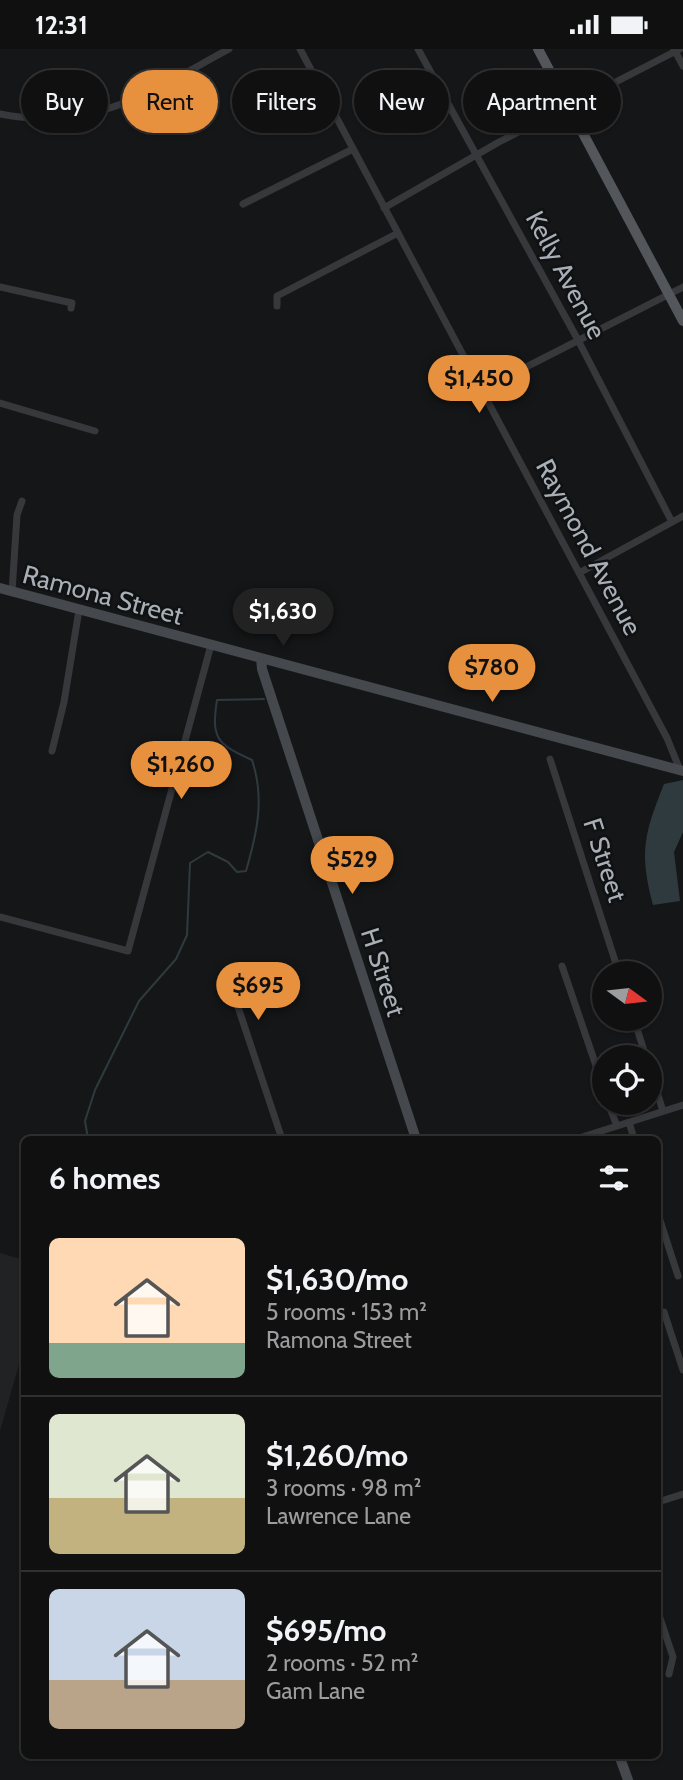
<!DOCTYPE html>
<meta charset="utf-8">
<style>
body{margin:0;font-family:Cabin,sans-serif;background:#1e1e1f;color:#f1f3f6;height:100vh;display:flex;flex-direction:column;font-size:26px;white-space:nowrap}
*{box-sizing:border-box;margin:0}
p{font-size:23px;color:#9c9d9f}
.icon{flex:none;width:38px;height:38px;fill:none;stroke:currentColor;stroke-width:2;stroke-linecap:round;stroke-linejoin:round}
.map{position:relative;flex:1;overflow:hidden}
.details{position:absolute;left:21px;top:1087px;width:640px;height:623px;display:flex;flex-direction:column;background:#101011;border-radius:10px;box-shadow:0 2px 5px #0004,0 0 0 2px #303031}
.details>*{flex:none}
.hud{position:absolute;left:21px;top:21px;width:642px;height:63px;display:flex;gap:14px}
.needle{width:46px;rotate:105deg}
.fabs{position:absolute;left:592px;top:912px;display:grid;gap:14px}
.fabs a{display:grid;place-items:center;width:70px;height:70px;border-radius:50%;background:#101011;box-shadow:0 2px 5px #0004,0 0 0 2px #303031;font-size:35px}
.price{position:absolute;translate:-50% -60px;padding:0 16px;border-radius:24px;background:#e7903e;color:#111;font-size:23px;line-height:46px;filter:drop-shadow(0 2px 4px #0008)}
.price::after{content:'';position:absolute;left:50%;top:42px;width:21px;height:16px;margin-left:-10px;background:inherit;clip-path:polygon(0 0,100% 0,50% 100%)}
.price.selected{background:#222;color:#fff}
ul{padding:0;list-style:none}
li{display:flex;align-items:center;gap:21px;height:175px;padding:0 28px}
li+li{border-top:2px solid #303031}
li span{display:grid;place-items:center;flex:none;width:196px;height:140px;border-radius:10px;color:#555}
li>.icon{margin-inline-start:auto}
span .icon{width:84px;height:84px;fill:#fffc;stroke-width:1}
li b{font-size:30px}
h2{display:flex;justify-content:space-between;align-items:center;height:84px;padding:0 28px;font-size:30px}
.pill{padding:0 24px;border-radius:32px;background:#101011;box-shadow:0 2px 5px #0004,0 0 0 2px #303031;font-size:24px;line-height:63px}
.pill.selected{background:#e7903e;color:#111}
.status{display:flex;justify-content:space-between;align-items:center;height:49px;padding:0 35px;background:#101011;direction:ltr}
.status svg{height:19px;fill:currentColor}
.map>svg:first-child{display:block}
.built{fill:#212224}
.water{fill:#2f3a3f}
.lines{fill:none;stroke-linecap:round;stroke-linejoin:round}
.stream{stroke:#2f3a3f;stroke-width:2}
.street{stroke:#37383c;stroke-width:7}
.secondary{stroke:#45484c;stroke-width:10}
.primary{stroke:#53565b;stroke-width:10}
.labels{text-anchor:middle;stroke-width:5;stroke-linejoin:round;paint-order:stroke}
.street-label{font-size:26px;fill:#a8afb6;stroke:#101112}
</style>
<div class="status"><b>12:31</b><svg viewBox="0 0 49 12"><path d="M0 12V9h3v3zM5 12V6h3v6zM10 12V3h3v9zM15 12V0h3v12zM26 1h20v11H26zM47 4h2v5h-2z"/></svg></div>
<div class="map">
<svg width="683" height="1731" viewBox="0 0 683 1731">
<rect width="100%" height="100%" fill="#151617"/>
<path class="built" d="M 0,1204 L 24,1211 L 24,1298 L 0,1382 Z"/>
<path class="water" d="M 683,731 L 683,783 L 674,803 L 680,852 L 653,856 C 639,803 644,785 664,735 Z"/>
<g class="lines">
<path class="stream" d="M 88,1090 L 85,1072 L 95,1041 L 139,952 L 176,910 L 187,886 L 190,814 L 208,803 L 228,813 L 237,823 L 246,822 C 257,784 265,750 252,711 C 217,695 211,690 217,651 L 264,650"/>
<path class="street" d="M 300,0 L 667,689 L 680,721
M 418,0 L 578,291 L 672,473
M 674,0 L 683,17
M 0,65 C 93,84 151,42 229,0
M 243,155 L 353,100
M 384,159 L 499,93 L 680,0
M 0,238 L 72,254 L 71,259
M 277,257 L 277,247 L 398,184
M 481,341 L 683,238
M 0,354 L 95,382
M 579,524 L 683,467
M 12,543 L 17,466 L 22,452
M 52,702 L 64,653 L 79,561
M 550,710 L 619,924
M 0,868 L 128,902 L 211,596
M 562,917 L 604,1040
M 229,931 L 282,1090
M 634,970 L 646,1008
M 649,1018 L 663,1062
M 608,1054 L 617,1077
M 629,1073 L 634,1090
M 576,1090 L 683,1056
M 658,1165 L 678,1227
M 664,1263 L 683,1321
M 658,1453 L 683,1445
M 658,1563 L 673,1608 L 669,1625"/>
<path class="secondary" d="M 0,539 L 683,722
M 261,609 L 262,620 L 416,1090
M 619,1706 L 628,1731"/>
<path class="primary" d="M 538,0 L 683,272"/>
</g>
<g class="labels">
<g class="street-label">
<text transform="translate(566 226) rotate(62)" y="9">Kelly Avenue</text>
<text transform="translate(589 498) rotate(62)" y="9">Raymond Avenue</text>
<text transform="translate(103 546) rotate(15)" y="9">Ramona Street</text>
<text transform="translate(605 811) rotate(72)" y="9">F Street</text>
<text transform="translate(383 923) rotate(72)" y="9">H Street</text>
</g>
</g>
</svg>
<div class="fabs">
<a><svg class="needle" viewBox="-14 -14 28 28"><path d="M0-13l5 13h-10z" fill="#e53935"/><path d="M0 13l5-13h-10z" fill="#9c9d9f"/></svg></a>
<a><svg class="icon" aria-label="locate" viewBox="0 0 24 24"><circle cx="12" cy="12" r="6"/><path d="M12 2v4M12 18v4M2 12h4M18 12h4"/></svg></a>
</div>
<b class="price" style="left:479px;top:366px">$1,450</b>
<b class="price selected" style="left:283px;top:599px">$1,630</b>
<b class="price" style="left:492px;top:655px">$780</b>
<b class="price" style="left:181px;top:752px">$1,260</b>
<b class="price" style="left:352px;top:847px">$529</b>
<b class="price" style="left:258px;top:973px">$695</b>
<div class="hud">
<a class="pill">Buy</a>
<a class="pill selected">Rent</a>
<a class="pill">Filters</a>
<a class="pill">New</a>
<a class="pill">Apartment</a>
</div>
<section class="details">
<h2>6 homes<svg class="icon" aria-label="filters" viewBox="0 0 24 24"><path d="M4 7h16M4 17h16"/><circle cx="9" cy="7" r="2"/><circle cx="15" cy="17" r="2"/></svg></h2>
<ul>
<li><span style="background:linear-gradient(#ffd9b3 75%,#7fa58c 0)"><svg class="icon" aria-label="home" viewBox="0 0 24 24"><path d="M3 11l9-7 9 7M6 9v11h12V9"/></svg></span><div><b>$1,630/mo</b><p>5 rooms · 153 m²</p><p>Ramona Street</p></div></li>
<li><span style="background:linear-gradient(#dfe7d0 60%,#c2b280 0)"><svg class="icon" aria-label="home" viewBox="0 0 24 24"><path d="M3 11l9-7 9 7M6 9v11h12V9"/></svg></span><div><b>$1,260/mo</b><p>3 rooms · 98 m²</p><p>Lawrence Lane</p></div></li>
<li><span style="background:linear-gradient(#c9d6e8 65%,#b9a48a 0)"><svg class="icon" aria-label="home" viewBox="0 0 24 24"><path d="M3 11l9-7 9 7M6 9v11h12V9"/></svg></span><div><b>$695/mo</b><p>2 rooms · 52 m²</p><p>Gam Lane</p></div></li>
</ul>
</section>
</div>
